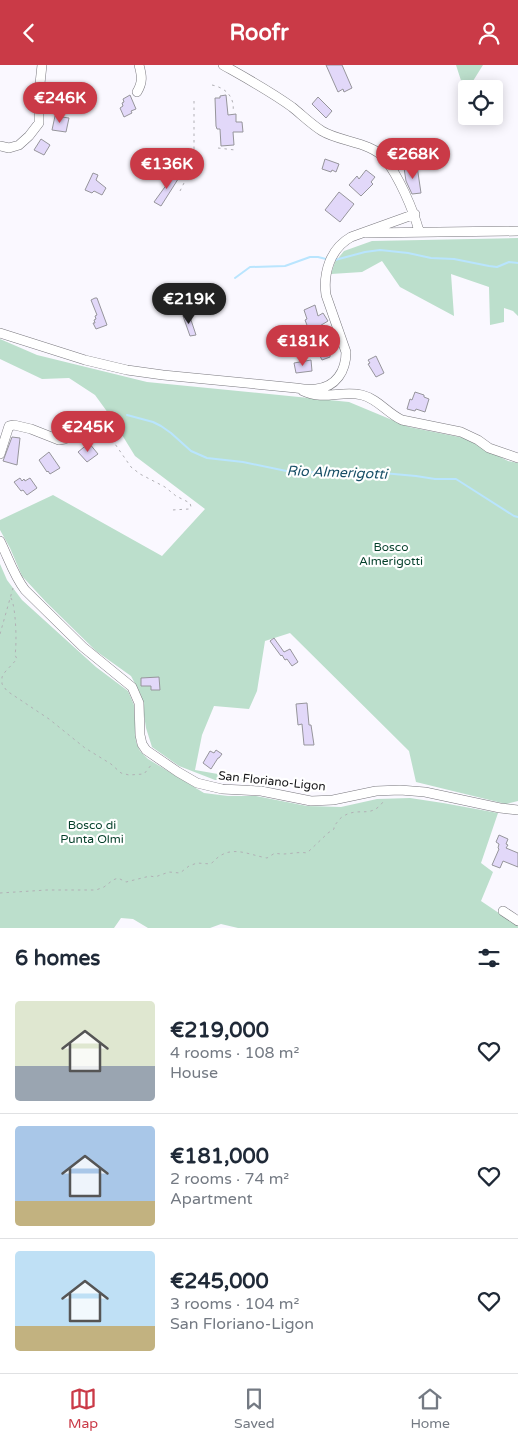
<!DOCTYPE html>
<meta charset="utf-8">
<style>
body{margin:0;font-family:"Varela Round",sans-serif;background:#f2f2f3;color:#1f2937;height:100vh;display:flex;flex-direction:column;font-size:19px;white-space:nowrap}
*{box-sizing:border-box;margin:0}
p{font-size:16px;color:#747a83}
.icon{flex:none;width:28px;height:28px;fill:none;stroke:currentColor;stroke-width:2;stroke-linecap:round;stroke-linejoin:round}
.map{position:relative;height:863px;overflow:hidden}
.drawer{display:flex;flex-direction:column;background:#fff;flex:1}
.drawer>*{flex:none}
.controls{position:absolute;left:458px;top:15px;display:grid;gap:10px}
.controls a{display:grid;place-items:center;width:45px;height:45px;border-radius:5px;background:#fff;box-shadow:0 2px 12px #0003;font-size:25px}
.price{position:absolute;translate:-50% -42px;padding:0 11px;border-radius:18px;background:#ca3a47;color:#fff;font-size:16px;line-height:32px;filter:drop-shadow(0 1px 2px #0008)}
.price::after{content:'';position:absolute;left:50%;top:30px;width:15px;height:11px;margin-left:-8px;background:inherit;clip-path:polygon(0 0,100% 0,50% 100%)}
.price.active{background:#222;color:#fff}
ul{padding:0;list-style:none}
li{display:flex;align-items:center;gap:15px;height:125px;padding:0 15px}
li+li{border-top:1px solid #e0e1e3}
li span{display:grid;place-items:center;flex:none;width:140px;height:100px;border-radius:5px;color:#555}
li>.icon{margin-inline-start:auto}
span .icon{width:60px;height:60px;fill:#fffc;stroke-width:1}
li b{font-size:21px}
h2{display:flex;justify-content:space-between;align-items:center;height:60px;padding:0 15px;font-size:21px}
header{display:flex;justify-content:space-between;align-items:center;height:65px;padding:0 15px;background:#ca3a47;color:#fff;font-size:22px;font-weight:700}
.menu{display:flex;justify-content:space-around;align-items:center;height:70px;border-top:1px solid #e0e1e3;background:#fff;font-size:14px;color:#747a83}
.menu a{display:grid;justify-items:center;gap:2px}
.menu .active{color:#ca3a47}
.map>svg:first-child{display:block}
.green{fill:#bcdfcc}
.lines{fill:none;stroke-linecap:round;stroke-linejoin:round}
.stream{stroke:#b9e5fe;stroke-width:2}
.building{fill:#e2d8f9;stroke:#96959b}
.minor-casing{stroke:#79787e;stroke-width:10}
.path{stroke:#b1b0b5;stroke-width:1;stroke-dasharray:2.5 4;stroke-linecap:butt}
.minor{stroke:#fff;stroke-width:9}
.labels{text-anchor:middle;stroke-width:4.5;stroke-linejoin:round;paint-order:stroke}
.park-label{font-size:12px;fill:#033f29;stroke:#fff}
.street-label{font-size:12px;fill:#131315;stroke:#fff}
.water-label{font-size:14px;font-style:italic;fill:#184f67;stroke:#fff}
</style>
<header><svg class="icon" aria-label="back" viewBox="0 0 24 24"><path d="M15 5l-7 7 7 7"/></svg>Roofr<svg class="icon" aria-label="person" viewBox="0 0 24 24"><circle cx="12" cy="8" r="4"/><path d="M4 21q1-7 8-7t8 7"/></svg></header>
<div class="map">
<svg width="518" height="863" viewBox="0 0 518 863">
<rect width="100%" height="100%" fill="#faf8ff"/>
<path class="green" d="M 456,0 L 483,0 L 468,24 L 466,24 L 465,28 Z
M 518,173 L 518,251 L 513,246 L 504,243 L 504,257 L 490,260 L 489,222 L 451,209 L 454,251 L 400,222 L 382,196 L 362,207 L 331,209 L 335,197 L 344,186 L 372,176 Z
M 0,274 L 37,290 L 147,317 L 349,337 L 409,362 L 464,373 L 508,396 L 518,398 L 518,736 L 506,739 L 416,717 L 409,686 L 290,568 L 265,576 L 257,626 L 249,644 L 214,641 L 202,670 L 195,705 L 252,715 L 215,715 L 179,701 L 152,682 L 146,663 L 141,630 L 131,611 L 96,586 L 46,537 L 22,511 L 10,483 L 0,465 L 0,455 L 53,430 L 162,491 L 205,444 L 135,391 L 111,352 L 95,330 L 69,313 L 42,314 L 0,294 Z
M 0,499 L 7,515 L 22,535 L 96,602 L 128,626 L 134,640 L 136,677 L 140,686 L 148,694 L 204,728 L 228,731 L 256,731 L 307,741 L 341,742 L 377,734 L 410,733 L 443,738 L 498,748 L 481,798 L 493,807 L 481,836 L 518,861 L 518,863 L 238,863 L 221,859 L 210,863 L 148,863 L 133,854 L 121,853 L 114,863 L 0,863 Z"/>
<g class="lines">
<path class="stream" d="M 335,195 L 365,187 L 380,185 L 408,188 L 431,193 L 454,194 L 489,201 L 497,202 L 509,197 L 518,198
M 235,213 L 250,202 L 285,201 L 310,192 L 318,192 L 326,194
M 127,350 L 153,357 L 161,361 L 171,368 L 191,386 L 207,393 L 243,397 L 296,408 L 349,405 L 416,411 L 435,414 L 456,414 L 514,451 L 518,452"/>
</g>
<path class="building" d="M 326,0 L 342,0 L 352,23 L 344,27 L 343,24 L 338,27 Z
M 130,30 L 136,44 L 131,46 L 132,48 L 124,52 L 120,43 L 123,41 L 122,38 L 124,37 L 123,34 Z
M 226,30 L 228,50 L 236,49 L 236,57 L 242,57 L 243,67 L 233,67 L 234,80 L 221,81 L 220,64 L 217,64 L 216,61 L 215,33 L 220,33 L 220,31 Z
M 318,32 L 332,46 L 326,53 L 312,39 Z
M 55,51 L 69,53 L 66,67 L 52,65 Z
M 41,74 L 50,80 L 44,90 L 34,85 Z
M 325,94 L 339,99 L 336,107 L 332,105 L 331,107 L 322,104 Z
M 417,101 L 421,128 L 412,129 L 406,116 L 404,103 Z
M 366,105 L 375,112 L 371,117 L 373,119 L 361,131 L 349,120 L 357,111 L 359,114 Z
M 93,108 L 98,110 L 96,115 L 106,123 L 102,130 L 94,126 L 92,128 L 85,125 Z
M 175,108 L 180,111 L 161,141 L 154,137 Z
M 339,127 L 354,139 L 340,157 L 325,145 Z
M 95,233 L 97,233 L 107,260 L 96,264 L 93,258 L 95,258 L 94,255 L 96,254 L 95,251 L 97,250 L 91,235 Z
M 315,240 L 318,251 L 323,248 L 328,256 L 318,262 L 330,289 L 330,292 L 322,295 L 319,289 L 312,267 L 310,268 L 305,255 L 307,254 L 304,245 Z
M 189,249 L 196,270 L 190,271 L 183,251 Z
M 376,291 L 384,308 L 376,312 L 368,299 L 370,298 L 368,295 Z
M 311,295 L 312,306 L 296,308 L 294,298 Z
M 415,327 L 424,330 L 424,332 L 429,334 L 425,347 L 416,344 L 415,346 L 407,344 L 410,334 L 412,335 Z
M 12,372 L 20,373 L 17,400 L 3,396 Z
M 89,378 L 98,389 L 87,397 L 78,387 Z
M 49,387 L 60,403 L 50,409 L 48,406 L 47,407 L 39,395 Z
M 20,413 L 22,416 L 24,414 L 25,416 L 30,413 L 37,423 L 27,430 L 23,425 L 21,426 L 14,417 Z
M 274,573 L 284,587 L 290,584 L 298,597 L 292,601 L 287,594 L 285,595 L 282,590 L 281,591 L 270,576 Z
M 159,612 L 160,625 L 151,625 L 151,621 L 141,621 L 141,613 Z
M 307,638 L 309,660 L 311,660 L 314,680 L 304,680 L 302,659 L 298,660 L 296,639 Z
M 216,685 L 222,689 L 219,693 L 218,693 L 211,704 L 203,698 L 210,686 L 214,688 Z
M 499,770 L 508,774 L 506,779 L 508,780 L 506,783 L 518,788 L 518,802 L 503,796 L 500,803 L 492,800 L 499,784 L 498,783 L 499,779 L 496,777 Z"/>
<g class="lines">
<defs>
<path id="minor" d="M 223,0 C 246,13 270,26 292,42 C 302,50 311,59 322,66 C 340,77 372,77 385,94 C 399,112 413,144 419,166
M 137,27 C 143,17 142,11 139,0
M 0,81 L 9,83 L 19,80 L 29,71 L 39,58 L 39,28 L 42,0
M 367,168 L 518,166
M 0,268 L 85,295 L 127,305 L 163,310 L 296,323 C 302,324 309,325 316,324 C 336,322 346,306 346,287 L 326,230 C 323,208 330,184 351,172 L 415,149
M 303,326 C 324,336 341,325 362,330 C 378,334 387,348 402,355 L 461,367 L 478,375 L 489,383 L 518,393
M 0,389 L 9,361 L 14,360 L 31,364 L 59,375 L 65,374 L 74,369 L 81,369 L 89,371
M 0,476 C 8,492 14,511 25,525 L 83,582 L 132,622 L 139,638 L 140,670 L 142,679 L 146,685 L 178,707 L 197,718 L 222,724 L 261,726 L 311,736 L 333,735 L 376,726 L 400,725 L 425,727 L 500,743 L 518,745
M 503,846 L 518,856"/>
</defs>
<use href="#minor" class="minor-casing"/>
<path class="path" d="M 212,20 C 226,23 235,32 233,47
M 218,83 L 235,85
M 180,126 L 184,118 L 183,108 L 194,85 L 194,34
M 93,366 L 96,363 L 101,362 L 106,366 L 131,402 L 140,409 L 165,422 L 176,431 L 190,438 L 191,442 L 189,444 L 172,445
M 11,533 C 16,542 17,579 15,590 L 17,594 L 5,607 L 2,612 L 2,619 L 7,626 L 49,654 L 85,683 L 111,699 L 121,708 L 129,710 L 144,709 L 152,699
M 0,569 L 13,523
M 0,828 L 47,825 L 96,825 L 104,822 L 113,815 L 118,813 L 126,817 L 150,811 L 155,812 L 169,807 L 180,808 L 189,801 L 197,798 L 211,799 C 229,778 245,789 267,793 L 275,788 C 286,791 296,786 307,788 L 328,768 L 334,764 L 334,761 C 337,758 339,754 342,752 C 360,740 371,756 385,734"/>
<use href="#minor" class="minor"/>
</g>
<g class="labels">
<g class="park-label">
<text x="391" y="486">Bosco<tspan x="391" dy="14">Almerigotti</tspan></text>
<text x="92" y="764">Bosco di<tspan x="92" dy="14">Punta Olmi</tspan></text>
</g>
<g class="street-label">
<text transform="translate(272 716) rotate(6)" y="4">San Floriano-Ligon</text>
</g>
<g class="water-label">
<text transform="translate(337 407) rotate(2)" y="5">Rio Almerigotti</text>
</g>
</g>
</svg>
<div class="controls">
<a><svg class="icon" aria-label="locate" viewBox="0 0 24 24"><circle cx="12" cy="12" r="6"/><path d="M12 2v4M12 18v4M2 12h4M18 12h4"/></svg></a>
</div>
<b class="price" style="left:60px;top:59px">€246K</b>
<b class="price" style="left:413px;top:115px">€268K</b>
<b class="price" style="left:167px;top:125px">€136K</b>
<b class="price active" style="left:189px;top:260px">€219K</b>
<b class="price" style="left:303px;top:302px">€181K</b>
<b class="price" style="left:88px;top:388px">€245K</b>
</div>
<section class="drawer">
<h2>6 homes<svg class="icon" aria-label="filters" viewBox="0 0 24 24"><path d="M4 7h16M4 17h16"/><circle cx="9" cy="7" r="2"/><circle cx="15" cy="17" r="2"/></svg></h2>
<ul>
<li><span style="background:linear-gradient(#dfe7d0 65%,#9aa5b1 0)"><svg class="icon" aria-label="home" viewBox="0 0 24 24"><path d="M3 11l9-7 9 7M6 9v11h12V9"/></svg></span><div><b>€219,000</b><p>4 rooms · 108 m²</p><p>House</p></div><svg class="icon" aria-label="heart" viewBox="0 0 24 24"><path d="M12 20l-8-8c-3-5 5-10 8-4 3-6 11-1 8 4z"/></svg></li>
<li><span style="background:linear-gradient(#a9c7e8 75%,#c2b280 0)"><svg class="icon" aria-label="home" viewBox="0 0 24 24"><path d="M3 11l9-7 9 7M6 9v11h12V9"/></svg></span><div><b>€181,000</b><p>2 rooms · 74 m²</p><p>Apartment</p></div><svg class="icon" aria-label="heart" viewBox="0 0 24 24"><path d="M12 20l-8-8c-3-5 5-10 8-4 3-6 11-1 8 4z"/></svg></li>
<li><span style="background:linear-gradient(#bfe0f5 75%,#c2b280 0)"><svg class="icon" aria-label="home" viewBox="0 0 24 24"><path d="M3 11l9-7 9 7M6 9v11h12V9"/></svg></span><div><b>€245,000</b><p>3 rooms · 104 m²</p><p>San Floriano-Ligon</p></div><svg class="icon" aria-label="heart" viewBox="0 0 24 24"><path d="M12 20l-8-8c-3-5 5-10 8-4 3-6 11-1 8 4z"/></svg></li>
</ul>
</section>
<nav class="menu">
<a class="active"><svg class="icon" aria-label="map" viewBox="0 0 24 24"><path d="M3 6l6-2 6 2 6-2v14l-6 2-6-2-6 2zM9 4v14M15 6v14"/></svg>Map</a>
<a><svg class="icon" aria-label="saved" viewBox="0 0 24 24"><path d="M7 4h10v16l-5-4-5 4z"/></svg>Saved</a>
<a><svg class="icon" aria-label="home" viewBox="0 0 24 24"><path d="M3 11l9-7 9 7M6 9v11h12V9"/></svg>Home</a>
</nav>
